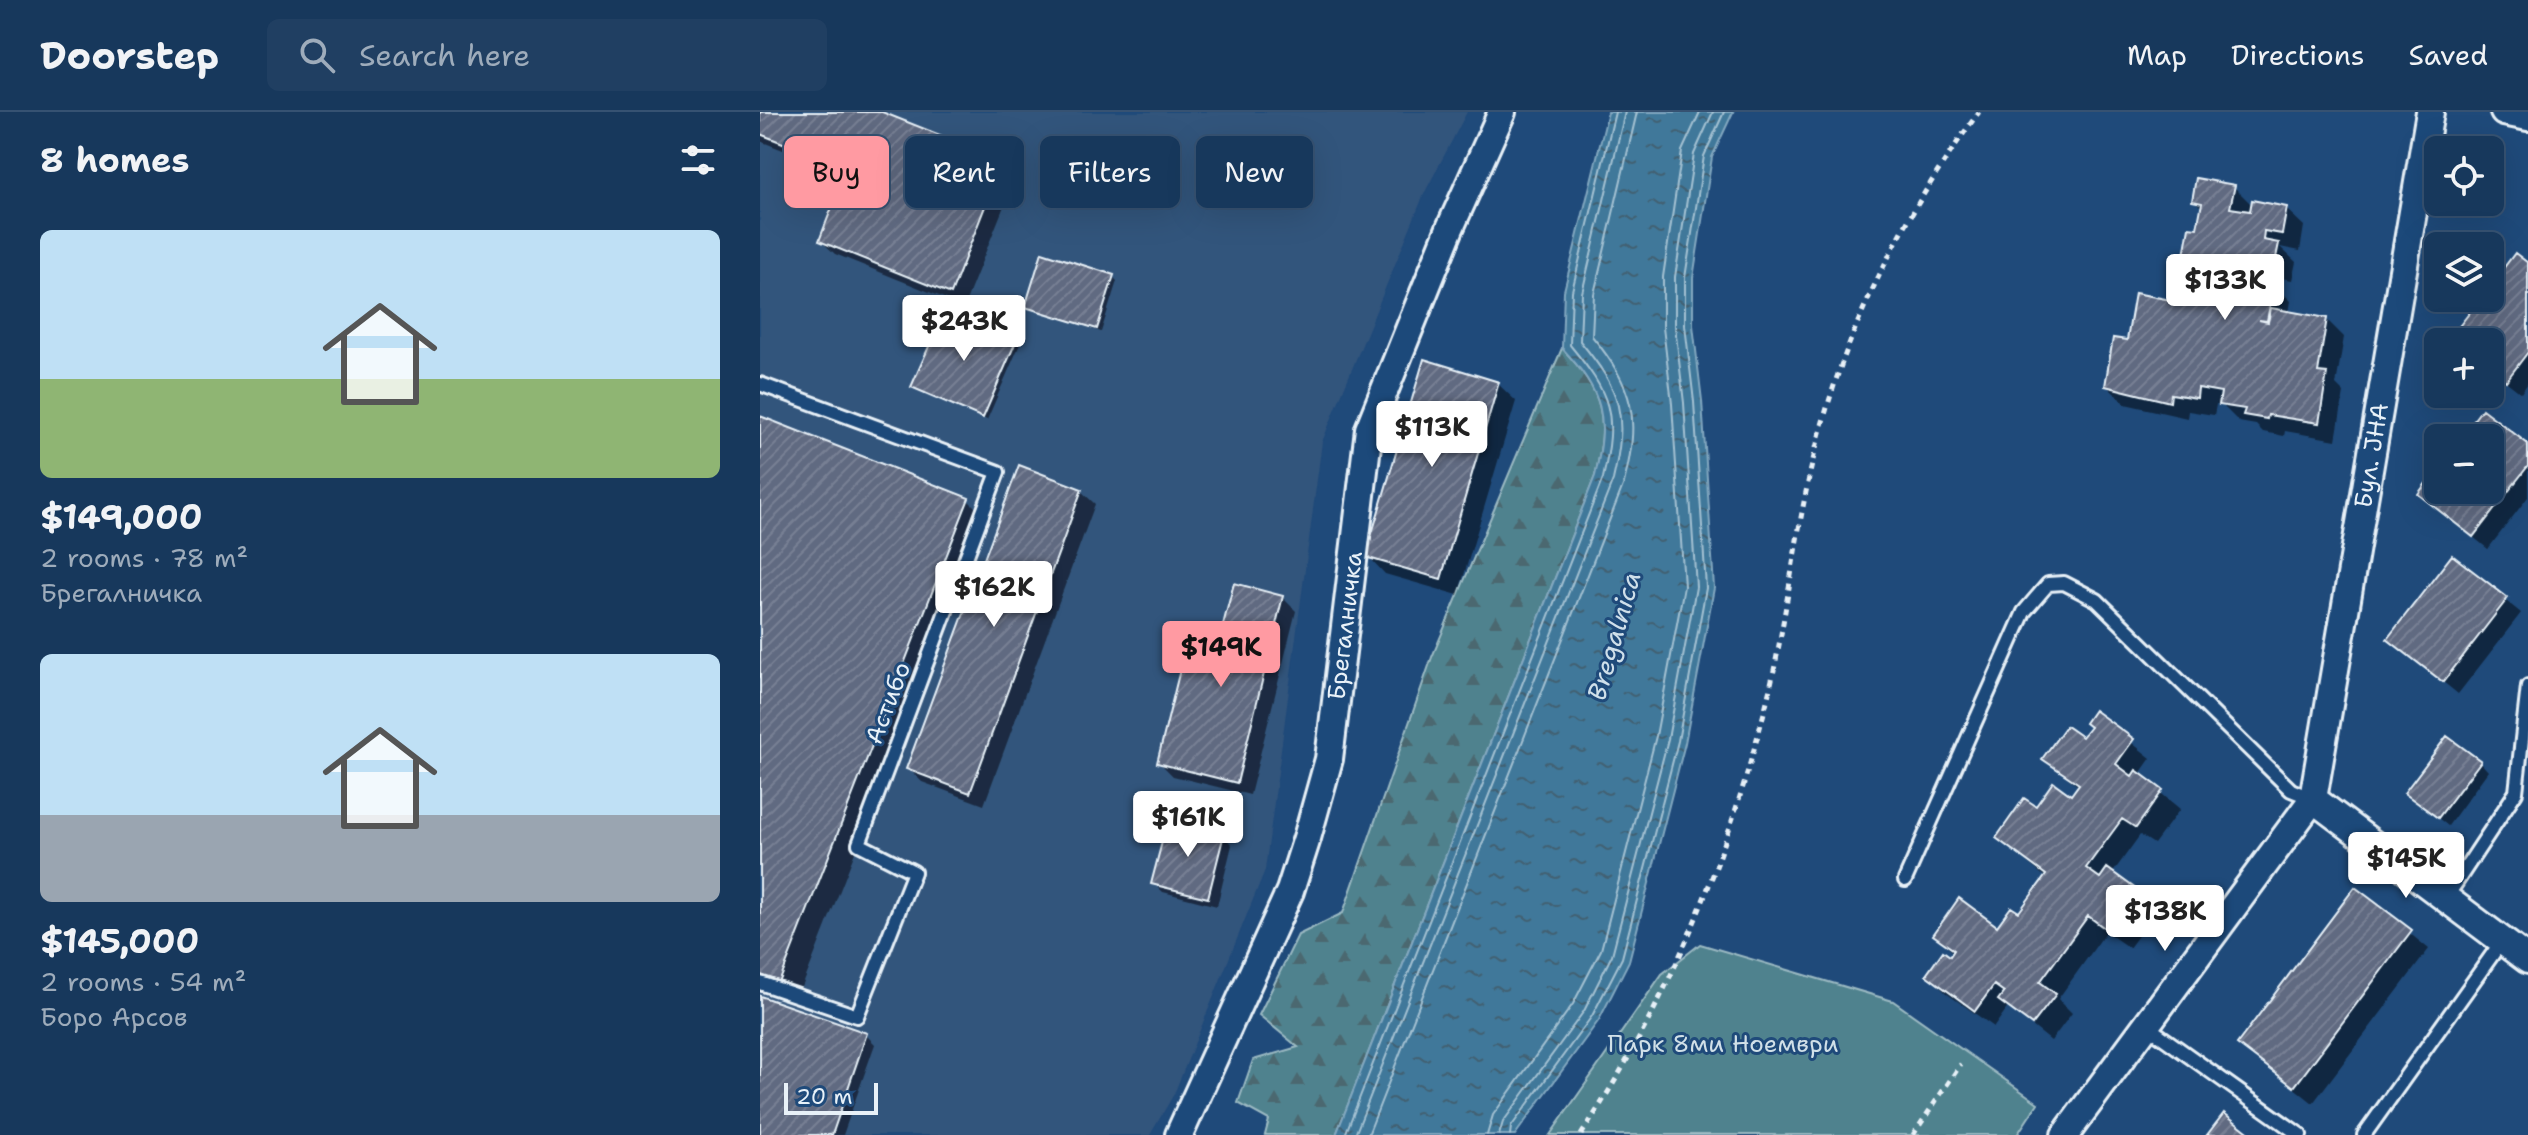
<!DOCTYPE html>
<meta charset="utf-8">
<style>
body{margin:0;font-family:"Shantell Sans",sans-serif;background:#203f62;color:#f1f3f6;height:100vh;display:flex;flex-direction:column;font-size:30px;white-space:nowrap}
*{box-sizing:border-box;margin:0}
p{font-size:26px;color:#9eacbb}
.icon{flex:none;width:44px;height:44px;fill:none;stroke:currentColor;stroke-width:2;stroke-linecap:round;stroke-linejoin:round}
.map{position:relative;flex:1;overflow:hidden}
.panel{display:flex;flex-direction:column;background:#17385c;width:760px}
.panel>*{flex:none}
.top-card{position:absolute;left:24px;top:24px;width:760px;height:72px;display:flex;gap:16px}
.buttons{position:absolute;left:1664px;top:24px;display:grid;gap:16px}
.buttons a{display:grid;place-items:center;width:80px;height:80px;border-radius:12px;background:#17385c;box-shadow:0 8px 32px #0002,0 0 0 2px #365272;font-size:40px}
.scale{position:absolute;left:24px;bottom:20px;width:94px;box-sizing:border-box;padding-left:8px;border:4px solid #e8f1f8;border-top:0;font-size:22px;line-height:28px;white-space:nowrap;color:#e8f1f8;-webkit-text-stroke:6px #1f4a7a;paint-order:stroke}
.price{position:absolute;translate:-50% -68px;padding:0 18px;border-radius:8px;background:#fff;color:#222;font-size:26px;line-height:52px;filter:drop-shadow(0 2px 4px #0008)}
.price::after{content:'';position:absolute;left:50%;top:48px;width:24px;height:18px;margin-left:-12px;background:inherit;clip-path:polygon(0 0,100% 0,50% 100%)}
.price.on{background:#ff9aa2;color:#111}
ul{padding:0;list-style:none}
li{display:grid;align-content:center;gap:16px;height:424px;padding:0 40px}
li span{display:grid;place-items:center;height:248px;border-radius:12px;color:#555}
li>.icon{margin-inline-start:auto}
span .icon{width:144px;height:144px;fill:#fffc;stroke-width:1}
li b{font-size:34px}
h2{display:flex;justify-content:space-between;align-items:center;height:96px;padding:0 40px;font-size:34px}
.tag{padding:0 28px;border-radius:12px;background:#17385c;box-shadow:0 8px 32px #0002,0 0 0 2px #365272;font-size:28px;line-height:72px}
.tag.on{background:#ff9aa2;color:#111}
header{display:flex;align-items:center;gap:48px;box-sizing:border-box;height:112px;padding:0 40px;background:#17385c;border-bottom:2px solid #365272}
header strong{font-size:38px}
nav{display:flex;gap:44px;margin-inline-start:auto;font-size:28px}
.search{width:560px;height:72px;background:#203f62;display:flex;align-items:center;gap:20px;box-sizing:border-box;padding:0 28px;border-radius:12px;color:#9eacbb;font-size:30px}
main{display:flex;flex:1;min-height:0}
.map>svg:first-child{display:block}
.built{fill:#32547c}
.forest{fill:url(#forest-firs);stroke:#9cbac3;stroke-width:2}
.green{fill:#4f828e;stroke:#9cbac3;stroke-width:2}
.water{fill:url(#water-ripples);stroke:#83a8c0;stroke-width:2}
.shadow{fill:#0007;fill-rule:evenodd}
.lines{fill:none;stroke-linecap:round;stroke-linejoin:round}
.shore{stroke:#a4c1d2;stroke-width:2}
.building{fill:url(#building-hatch);stroke:#e8f1f8;stroke-width:2}
.service-casing{stroke:#e8f1f8;stroke-width:18}
.minor-casing{stroke:#e8f1f8;stroke-width:32}
.path{stroke:#e8f1f8;stroke-width:5;stroke-dasharray:6 6;stroke-linecap:butt}
.service{stroke:#1f4a7a;stroke-width:12}
.minor{stroke:#1f4a7a;stroke-width:26}
.labels{text-anchor:middle;stroke-width:6;stroke-linejoin:round;paint-order:stroke}
.street-label{font-size:24px;fill:#e8f1f8;stroke:#1f4a7a}
.park-label{font-size:24px;fill:#d1e0e8;stroke:#1f4a7a}
.water-label{font-size:26px;font-style:italic;fill:#cfdfea;stroke:#1f4a7a}
</style>
<header>
<strong>Doorstep</strong>
<div class="search"><svg class="icon" aria-label="search" viewBox="0 0 24 24"><circle cx="10" cy="10" r="6"/><path d="M15 15l6 6"/></svg>Search here</div>
<nav><a>Map</a><a>Directions</a><a>Saved</a></nav>
</header>
<main>
<section class="panel">
<h2>8 homes<svg class="icon" aria-label="filters" viewBox="0 0 24 24"><path d="M4 7h16M4 17h16"/><circle cx="9" cy="7" r="2"/><circle cx="15" cy="17" r="2"/></svg></h2>
<ul>
<li><span style="background:linear-gradient(#bfe0f5 60%,#8fb573 0)"><svg class="icon" aria-label="home" viewBox="0 0 24 24"><path d="M3 11l9-7 9 7M6 9v11h12V9"/></svg></span><div><b>$149,000</b><p>2 rooms · 78 m²</p><p>Брегалничка</p></div></li>
<li><span style="background:linear-gradient(#bfe0f5 65%,#9aa5b1 0)"><svg class="icon" aria-label="home" viewBox="0 0 24 24"><path d="M3 11l9-7 9 7M6 9v11h12V9"/></svg></span><div><b>$145,000</b><p>2 rooms · 54 m²</p><p>Боро Арсов</p></div></li>
</ul>
</section>
<div class="map">
<svg width="1768" height="1023" viewBox="0 0 1768 1023">
<defs>
<pattern id="forest-firs" width="22" height="20" patternUnits="userSpaceOnUse" patternTransform="scale(2)"><rect width="22" height="20" fill="#4f828e"/><path d="M5 1l3.5 6h-7zM16 11l3.5 6h-7z" fill="#4b686f"/></pattern>
<pattern id="water-ripples" width="26" height="14" patternUnits="userSpaceOnUse" patternTransform="scale(2)"><rect width="26" height="14" fill="#3f789a"/><path d="M2 4q2-2 4 0t4 0M15 11q2-2 4 0t4 0" fill="none" stroke="#426072"/></pattern>
<pattern id="building-hatch" width="6" height="6" patternUnits="userSpaceOnUse" patternTransform="scale(2)"><rect width="6" height="6" fill="#606a81"/><path d="M-1 1l2-2M0 6l6-6M5 7l2-2" fill="none" stroke="#778094"/></pattern>
</defs>
<rect width="100%" height="100%" fill="#1f4a7a"/>
<filter id="ink" filterUnits="userSpaceOnUse"><feTurbulence type="fractalNoise" baseFrequency=".0125" numOctaves="2"/><feDisplacementMap in="SourceGraphic" scale="16" xChannelSelector="R" yChannelSelector="G"/><feConvolveMatrix kernelMatrix="1 2 1 2 8 2 1 2 1" color-interpolation-filters="sRGB"/></filter>
<g filter="url(#ink)">
<path class="built" d="M 0,0 L 707,0 L 664,82 L 562,330 L 505,758 L 414,982 L 390,1023 L 0,1023 Z"/>
<path class="forest" d="M 802,236 C 844,281 849,305 835,364 L 576,1023 L 505,1023 L 509,1008 L 478,991 L 493,948 L 538,935 L 499,903 L 538,823 L 583,801 L 672,545 Z"/>
<path class="green" d="M 940,832 L 1133,889 L 1278,991 L 1257,1023 L 790,1023 L 902,862 Z"/>
<path class="water" d="M 848,0 L 973,0 L 952,45 L 933,166 L 933,213 L 942,289 L 954,476 L 925,631 L 869,849 L 839,908 L 755,1023 L 576,1023 L 835,364 C 849,305 844,281 802,236 L 804,179 Z"/>
<path class="shadow" d="M 0,0 L 117,0 L 242,50 L 256,64 L 204,194 L 75,142 L 61,129 L 87,63 L 0,29 Z
M 1474,75 L 1493,94 L 1526,97 L 1544,114 L 1540,139 L 1520,135 L 1536,150 L 1532,168 L 1521,166 L 1519,177 L 1531,189 L 1529,201 L 1566,207 L 1584,225 L 1576,273 L 1584,281 L 1576,328 L 1525,319 L 1524,324 L 1503,320 L 1496,313 L 1479,310 L 1463,294 L 1456,293 L 1454,303 L 1428,299 L 1427,306 L 1365,292 L 1347,274 L 1368,230 L 1418,191 L 1443,97 L 1434,88 ZM 1508,192 L 1510,211 L 1504,211 Z
M 1768,154 L 1768,271 L 1761,281 L 1730,257 L 1730,230 L 1697,230 L 1723,186 L 1730,186 L 1730,177 Z
M 353,165 L 357,169 L 341,220 L 268,194 Z
M 256,228 L 260,232 L 227,308 L 154,274 Z
M 738,272 L 756,289 L 698,483 L 625,462 L 608,444 Z
M 1723,300 L 1768,335 L 1768,385 L 1728,437 L 1660,382 L 1678,359 L 1678,378 L 1730,378 L 1730,326 L 1703,326 Z
M 0,306 L 208,388 L 226,406 L 37,888 L 0,873 Z
M 321,379 L 335,392 L 224,693 L 162,670 L 149,657 Z
M 1693,446 L 1761,501 L 1698,582 L 1630,527 Z
M 522,485 L 536,499 L 490,683 L 413,664 L 399,650 L 460,535 Z
M 1334,601 L 1391,646 L 1379,663 L 1420,697 L 1394,732 L 1380,723 L 1352,762 L 1396,799 L 1369,836 L 1346,820 L 1298,887 L 1312,901 L 1291,929 L 1248,895 L 1234,915 L 1186,881 L 1168,863 L 1194,841 L 1175,823 L 1237,816 L 1260,803 L 1286,766 L 1238,726 L 1276,697 L 1311,686 L 1319,675 L 1285,646 L 1323,628 L 1332,615 Z
M 1720,650 L 1728,659 L 1688,714 L 1647,681 Z
M 463,723 L 472,733 L 457,794 L 403,780 L 394,771 Z
M 1596,778 L 1669,837 L 1553,991 L 1479,932 Z
M 0,886 L 106,923 L 115,932 L 83,1023 L 0,1023 Z"/>
<g class="lines">
<path class="shore" d="M 585,1023 L 843,366 C 858,301 851,283 810,233 L 812,179 L 855,0
M 595,1023 L 853,368 C 868,303 862,280 820,229 L 822,181 L 865,0
M 608,1023 L 864,371 C 880,306 875,277 832,224 L 834,182 L 877,0
M 727,1023 L 733,1003 L 813,892 L 841,838 L 896,624 L 924,474 L 912,292 L 903,215 L 903,165 L 922,39 L 940,0
M 739,1023 L 743,1010 L 824,899 L 852,843 L 908,627 L 936,475 L 924,291 L 915,214 L 915,165 L 934,42 L 953,0
M 750,1023 L 751,1015 L 832,904 L 862,846 L 918,629 L 946,476 L 934,290 L 925,213 L 925,166 L 944,44 L 964,0"/>
</g>
<path class="building" d="M 0,0 L 122,0 L 243,48 L 191,182 L 59,129 L 87,56 L 0,22 Z
M 1436,66 L 1475,73 L 1470,96 L 1490,99 L 1492,88 L 1527,95 L 1522,122 L 1504,119 L 1503,128 L 1519,131 L 1515,151 L 1503,149 L 1500,167 L 1514,170 L 1507,209 L 1499,208 L 1508,210 L 1511,196 L 1567,206 L 1558,260 L 1567,261 L 1559,311 L 1508,303 L 1507,307 L 1483,303 L 1485,297 L 1459,293 L 1461,280 L 1438,276 L 1437,286 L 1411,282 L 1410,290 L 1345,274 L 1353,226 L 1367,228 L 1375,181 L 1416,189 L 1429,115 L 1437,116 L 1442,91 L 1432,89 Z
M 282,140 L 354,163 L 337,217 L 265,195 Z
M 1755,141 L 1768,151 L 1768,240 L 1746,269 L 1730,256 L 1730,230 L 1696,230 L 1690,226 L 1721,186 L 1730,186 L 1730,174 Z
M 186,196 L 257,227 L 223,306 L 151,275 Z
M 664,247 L 739,270 L 681,467 L 605,445 Z
M 1722,297 L 1768,332 L 1768,354 L 1713,425 L 1658,382 L 1678,355 L 1678,378 L 1730,378 L 1730,326 L 1700,326 Z
M 0,304 L 209,386 L 19,871 L 0,864 Z
M 259,353 L 322,377 L 210,681 L 146,657 Z
M 1692,443 L 1748,486 L 1683,570 L 1627,527 Z
M 474,471 L 523,484 L 477,671 L 397,651 L 428,525 L 458,532 Z
M 1334,598 L 1374,627 L 1356,652 L 1372,664 L 1376,658 L 1403,678 L 1376,716 L 1362,707 L 1326,756 L 1340,766 L 1347,756 L 1380,780 L 1350,820 L 1328,804 L 1280,870 L 1296,882 L 1272,913 L 1238,888 L 1244,880 L 1234,873 L 1215,899 L 1166,863 L 1183,839 L 1190,844 L 1194,838 L 1173,823 L 1199,786 L 1237,814 L 1251,795 L 1259,800 L 1286,763 L 1236,726 L 1264,686 L 1276,694 L 1293,670 L 1311,683 L 1319,672 L 1282,647 L 1306,614 L 1322,625 L 1330,615 L 1325,611 Z
M 1687,624 L 1721,649 L 1678,706 L 1644,681 Z
M 408,707 L 464,722 L 448,786 L 391,772 Z
M 1595,775 L 1652,818 L 1534,975 L 1477,932 Z
M 0,884 L 107,921 L 72,1023 L 0,1023 Z
M 1464,1001 L 1492,1023 L 1447,1023 Z"/>
<g class="lines">
<defs>
<path id="service" d="M 0,272 L 238,360 L 99,732 L 154,760 L 97,904 L 0,871
M 1145,768 L 1264,500 L 1288,472 L 1304,471 L 1337,488 L 1531,678 L 1553,687
M 1686,786 L 1756,680 L 1768,574
M 1384,912 L 1540,1023
M 1604,1023 L 1742,829"/>
<g id="minor">
<path d="M 1744,0 L 1768,5"/>
<path d="M 1553,687 L 1768,848"/>
<path id="s1" d="M 419,1023 L 530,779 L 547,726 L 569,647 L 609,317 L 690,116 L 742,0"/>
<path id="s2" d="M 1305,1023 L 1553,687 L 1670,0"/>
</g>
</defs>
<use href="#service" class="service-casing"/>
<use href="#minor" class="minor-casing"/>
<path class="path" d="M 821,1023 C 910,888 964,753 1005,597 C 1027,511 1034,422 1056,336 C 1086,214 1145,100 1219,0
M 1153,1023 L 1201,952"/>
<use href="#service" class="service"/>
<use href="#minor" class="minor"/>
</g>
</g>
<g class="labels">
<g class="street-label">
<text dy="8" stroke="none"><textPath href="#s2" startOffset="766">Бул. ЈНА</textPath></text>
<text dy="8" stroke="none"><textPath href="#s1" startOffset="540">Брегалничка</textPath></text>
<text transform="translate(128 591) rotate(-69)" y="8">Астибо</text>
</g>
<g class="park-label">
<text x="963" y="940">Парк 8ми Ноември</text>
</g>
<g class="water-label">
<text transform="translate(854 524) rotate(-74)" y="9">Bregalnica</text>
</g>
</g>
</svg>
<div class="buttons">
<a><svg class="icon" aria-label="locate" viewBox="0 0 24 24"><circle cx="12" cy="12" r="6"/><path d="M12 2v4M12 18v4M2 12h4M18 12h4"/></svg></a>
<a><svg class="icon" aria-label="layers" viewBox="0 0 24 24"><path d="M12 4l9 5-9 5-9-5zM3 14l9 5 9-5"/></svg></a>
<a>+</a>
<a>−</a>
</div>
<div class="scale">20 m</div>
<b class="price" style="left:1465px;top:210px">$133K</b>
<b class="price" style="left:204px;top:251px">$243K</b>
<b class="price" style="left:672px;top:357px">$113K</b>
<b class="price" style="left:234px;top:517px">$162K</b>
<b class="price on" style="left:461px;top:577px">$149K</b>
<b class="price" style="left:428px;top:747px">$161K</b>
<b class="price" style="left:1646px;top:788px">$145K</b>
<b class="price" style="left:1405px;top:841px">$138K</b>
<div class="top-card">
<a class="tag on">Buy</a>
<a class="tag">Rent</a>
<a class="tag">Filters</a>
<a class="tag">New</a>
</div>
</div>
</main>
